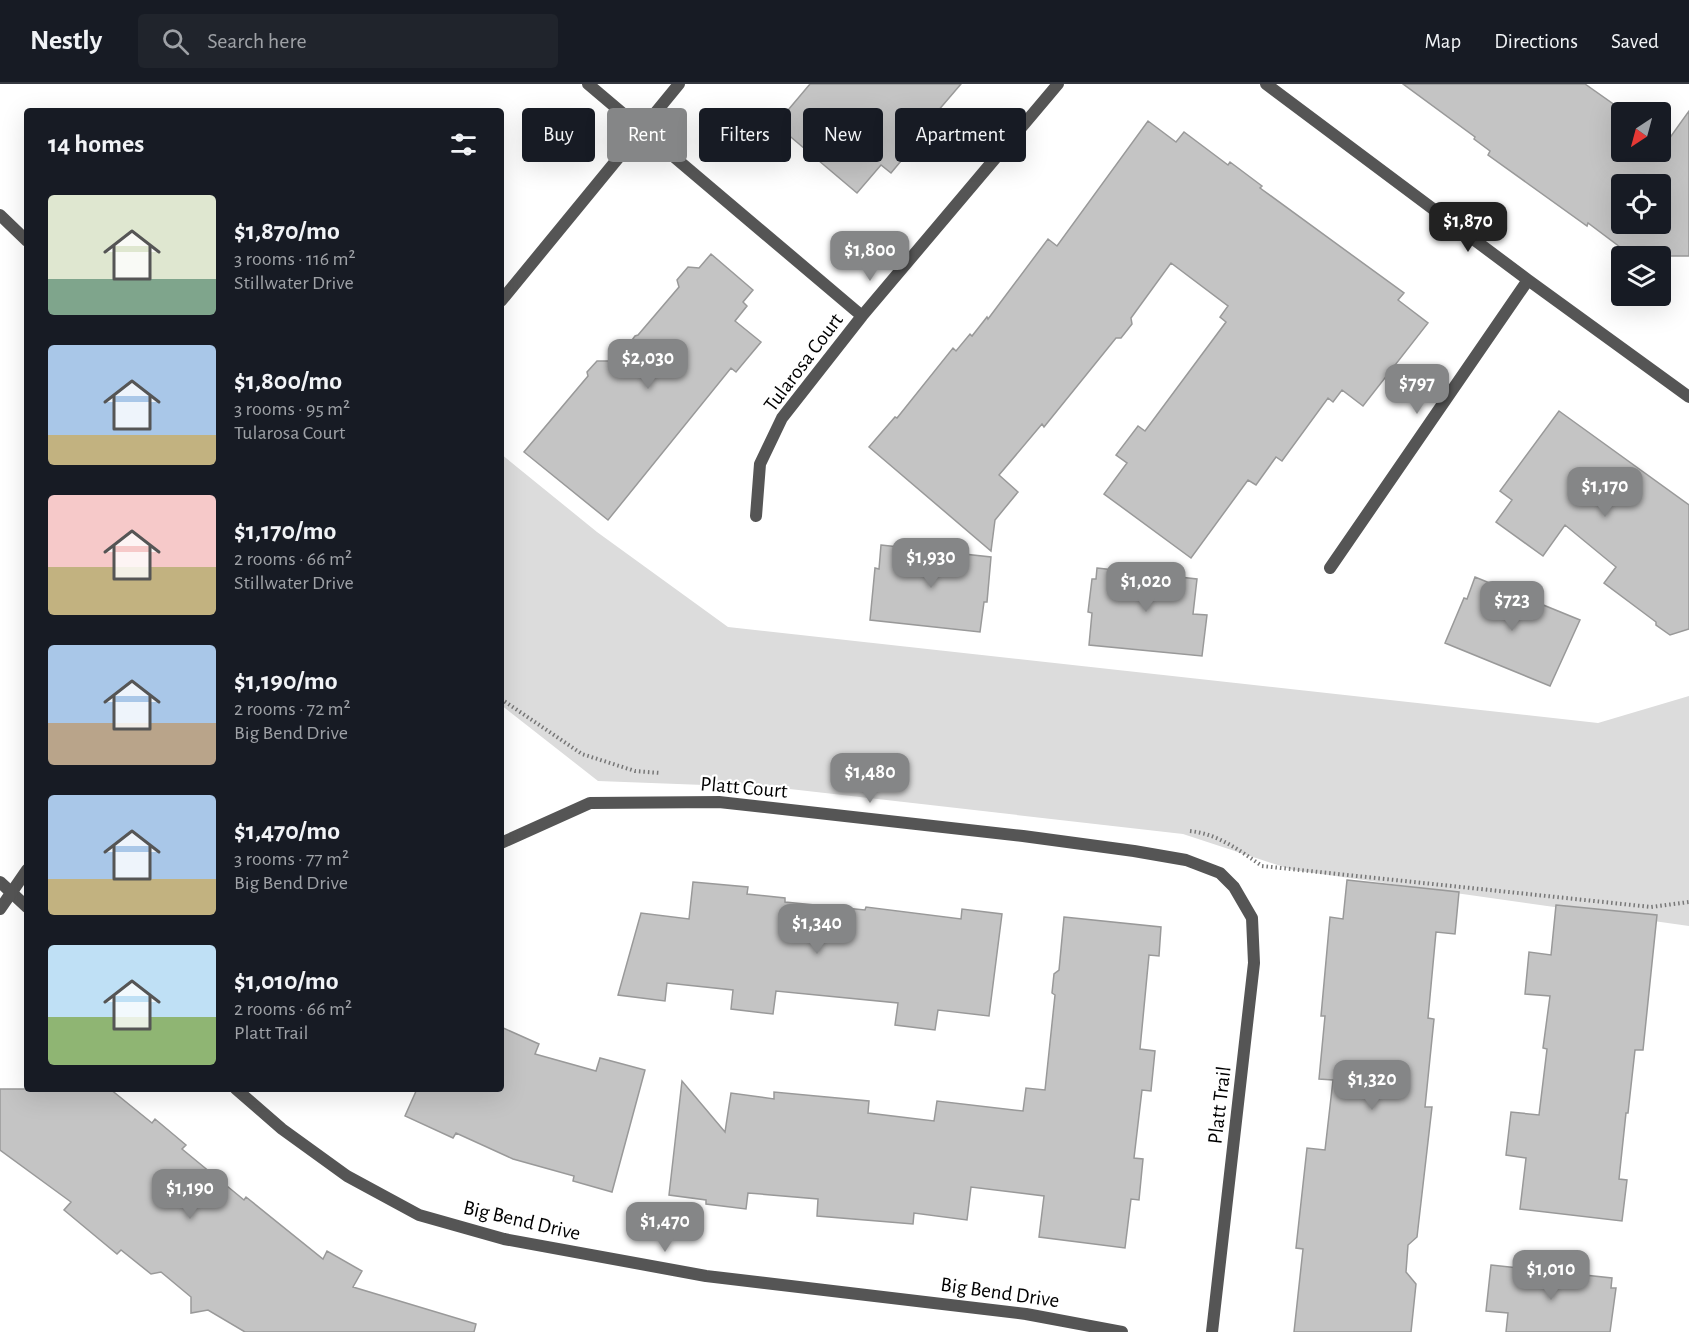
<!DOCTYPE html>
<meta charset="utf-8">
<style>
body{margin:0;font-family:"Alegreya Sans",sans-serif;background:#20242c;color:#f1f3f6;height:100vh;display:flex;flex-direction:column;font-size:22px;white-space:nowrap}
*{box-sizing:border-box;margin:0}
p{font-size:20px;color:#9ea1a6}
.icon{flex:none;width:33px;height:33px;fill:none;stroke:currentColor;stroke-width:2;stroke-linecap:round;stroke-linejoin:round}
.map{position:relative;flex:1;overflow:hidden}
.side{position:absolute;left:24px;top:24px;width:480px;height:984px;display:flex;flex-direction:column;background:#171b24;border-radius:6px;box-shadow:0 6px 24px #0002}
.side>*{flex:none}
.hud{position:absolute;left:522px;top:24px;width:570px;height:54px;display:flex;gap:12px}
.needle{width:39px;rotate:216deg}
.buttons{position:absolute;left:1611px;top:18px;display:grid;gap:12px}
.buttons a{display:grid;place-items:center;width:60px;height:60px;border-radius:6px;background:#171b24;box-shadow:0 6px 24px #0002;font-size:30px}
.price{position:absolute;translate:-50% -51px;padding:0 14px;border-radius:12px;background:#858687;color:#fff;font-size:20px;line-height:39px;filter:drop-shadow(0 2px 3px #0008)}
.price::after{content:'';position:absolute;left:50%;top:36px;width:18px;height:14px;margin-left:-9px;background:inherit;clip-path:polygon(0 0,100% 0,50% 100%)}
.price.current{background:#222;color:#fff}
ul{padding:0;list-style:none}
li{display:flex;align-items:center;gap:18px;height:150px;padding:0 24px}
li span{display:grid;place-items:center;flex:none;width:168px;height:120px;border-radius:6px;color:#555}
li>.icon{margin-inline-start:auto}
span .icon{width:72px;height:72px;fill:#fffc;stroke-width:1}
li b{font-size:26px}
h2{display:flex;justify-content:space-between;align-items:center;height:72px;padding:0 24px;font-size:26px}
.pill{padding:0 21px;border-radius:6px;background:#171b24;box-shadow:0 6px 24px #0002;font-size:21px;line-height:54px}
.pill.current{background:#858687;color:#fff}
header{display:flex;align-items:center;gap:36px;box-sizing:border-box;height:84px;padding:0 30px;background:#171b24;border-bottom:2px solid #363941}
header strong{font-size:28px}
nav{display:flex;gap:33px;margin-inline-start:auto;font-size:21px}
.search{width:420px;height:54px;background:#20242c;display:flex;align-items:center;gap:15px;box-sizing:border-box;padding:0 21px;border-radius:6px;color:#9ea1a6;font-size:22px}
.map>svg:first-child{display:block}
.green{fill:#dcdcdc}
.building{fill:#c4c4c4;stroke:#999;stroke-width:1.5;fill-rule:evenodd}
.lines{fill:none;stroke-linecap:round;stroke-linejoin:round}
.path{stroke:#777;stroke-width:4;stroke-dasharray:1.5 3;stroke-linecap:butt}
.minor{stroke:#555;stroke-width:12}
.tertiary{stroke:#555;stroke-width:12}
.labels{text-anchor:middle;stroke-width:4.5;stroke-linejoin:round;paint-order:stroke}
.street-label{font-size:21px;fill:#000;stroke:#fff}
</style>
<header>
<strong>Nestly</strong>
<div class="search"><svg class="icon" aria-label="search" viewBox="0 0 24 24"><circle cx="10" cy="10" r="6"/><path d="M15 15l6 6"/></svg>Search here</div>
<nav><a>Map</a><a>Directions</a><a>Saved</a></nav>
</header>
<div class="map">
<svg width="1689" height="1248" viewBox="0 0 1689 1248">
<rect width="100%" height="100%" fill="#fff"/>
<path class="green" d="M 501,370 L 597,448 L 728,543 L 1598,639 L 1689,612 L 1689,842 L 1293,786 L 1183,750 L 781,704 L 598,697 L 501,621 Z"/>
<path class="building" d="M 810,0 L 961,0 L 913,56 L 916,59 L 891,89 L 881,81 L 857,109 L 779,43 L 787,34 L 783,32 Z
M 1403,0 L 1585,0 L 1622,26 L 1628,26 L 1632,28 L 1622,28 L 1622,68 L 1660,68 L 1660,49 L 1669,55 L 1689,27 L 1689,172 L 1632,172 L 1588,139 L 1587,142 L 1488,71 L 1490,67 L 1474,55 L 1475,53 ZM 1622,100 L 1660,100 L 1660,140 L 1622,140 Z
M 1148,37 L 1176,58 L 1184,48 L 1228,81 L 1230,78 L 1262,102 L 1260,104 L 1404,209 L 1398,216 L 1428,239 L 1363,322 L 1342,306 L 1333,318 L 1328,314 L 1282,377 L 1276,373 L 1256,401 L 1248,396 L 1191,474 L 1104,410 L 1127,379 L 1116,371 L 1138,342 L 1145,347 L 1226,238 L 1220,233 L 1228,222 L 1171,179 L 1131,234 L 1132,240 L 1121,254 L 1116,254 L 1044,343 L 1042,340 L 999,391 L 1018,408 L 995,436 L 991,467 L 869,363 L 895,333 L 897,334 L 953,264 L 956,267 L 970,250 L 972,252 L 987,233 L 988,235 L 1048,155 L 1057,162 Z
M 711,170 L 753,206 L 743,218 L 747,222 L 735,237 L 761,258 L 736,288 L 731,284 L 608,436 L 524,368 L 588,292 L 587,288 L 597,277 L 617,277 L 635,252 L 638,251 L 679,203 L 677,196 L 688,183 L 699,184 Z
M 1559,327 L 1689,421 L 1689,545 L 1670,551 L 1656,541 L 1656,538 L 1604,499 L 1616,483 L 1565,441 L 1543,472 L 1496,438 L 1512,416 L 1500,407 Z
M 881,461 L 991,473 L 987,518 L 984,518 L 980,548 L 870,536 L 875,484 L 879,485 Z
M 1097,484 L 1197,495 L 1193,530 L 1207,531 L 1202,572 L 1089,561 L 1092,529 L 1088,528 L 1092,495 L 1096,495 Z
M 1475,493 L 1580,536 L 1550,602 L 1445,559 L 1464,514 L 1467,515 Z
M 1347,796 L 1459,808 L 1455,850 L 1436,848 L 1428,934 L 1434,935 L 1425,1023 L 1432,1023 L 1417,1153 L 1408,1161 L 1406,1188 L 1416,1200 L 1411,1248 L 1294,1248 L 1303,1165 L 1296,1164 L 1307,1064 L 1325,1066 L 1333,996 L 1319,995 L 1325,932 L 1321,932 L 1330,833 L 1343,835 Z
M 693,798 L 748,803 L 747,810 L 785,814 L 785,818 L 865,826 L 866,823 L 961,835 L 962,825 L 1002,830 L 989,932 L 938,926 L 935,946 L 895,941 L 898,919 L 776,907 L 773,930 L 731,925 L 733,906 L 667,899 L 665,917 L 618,911 L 641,829 L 689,835 Z
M 1556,821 L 1657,831 L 1643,966 L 1635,966 L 1628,1029 L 1626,1029 L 1619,1095 L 1627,1096 L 1622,1137 L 1520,1125 L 1526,1074 L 1506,1071 L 1511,1028 L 1539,1031 L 1547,965 L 1543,964 L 1550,912 L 1525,910 L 1529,868 L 1551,871 Z
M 1064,833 L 1161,843 L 1159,872 L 1149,871 L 1140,965 L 1155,967 L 1151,1007 L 1142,1006 L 1134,1074 L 1143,1075 L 1139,1116 L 1131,1115 L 1125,1164 L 1039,1153 L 1044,1112 L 971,1103 L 967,1136 L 914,1129 L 913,1140 L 817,1132 L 818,1115 L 748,1109 L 746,1125 L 706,1120 L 706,1116 L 669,1111 L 682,997 L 725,1048 L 731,1009 L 774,1015 L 774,1008 L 869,1017 L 868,1029 L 934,1037 L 937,1017 L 1023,1027 L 1026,1004 L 1045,1006 L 1055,911 L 1052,909 L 1054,890 L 1059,886 Z
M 501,943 L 539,960 L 535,970 L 596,987 L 600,974 L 645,986 L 612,1108 L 573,1097 L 574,1092 L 513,1075 L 456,1049 L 453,1054 L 405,1032 L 417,1005 L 501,1005 Z
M 0,1005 L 110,1005 L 152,1039 L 155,1035 L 186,1061 L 182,1065 L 244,1116 L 246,1113 L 323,1175 L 327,1167 L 362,1187 L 353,1203 L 476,1240 L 474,1248 L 245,1248 L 208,1226 L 191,1229 L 191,1213 L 161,1188 L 151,1190 L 121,1166 L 117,1170 L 64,1126 L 71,1118 L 0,1066 Z
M 1491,1181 L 1612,1194 L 1611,1204 L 1616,1204 L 1610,1248 L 1506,1248 L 1508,1229 L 1486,1227 Z"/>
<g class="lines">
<path class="path" d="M 501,615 L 582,670 L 635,687 L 660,689
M 1190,747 C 1218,750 1239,766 1262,782 L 1651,823 L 1689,818"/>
<path class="minor" d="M 588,0 L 862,232
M 1266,0 L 1528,196 L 1689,313
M 0,131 L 27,157
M 756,432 L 760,380 L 782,334 L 862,232 L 1058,0
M 1330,484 L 1528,196
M 501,759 L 590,719 L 719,718 L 1023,752 L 1134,767 L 1186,776 L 1220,789 L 1234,803 L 1252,834 L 1254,879 L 1212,1248
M 0,798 L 27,823
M 236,1005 L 282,1045 L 347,1092 L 419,1131 L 504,1155 L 706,1192 L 1026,1230 L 1122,1248"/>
<path class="tertiary" d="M 501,217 L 679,0
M 0,825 L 27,786"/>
</g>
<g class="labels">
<g class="street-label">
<text transform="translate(803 278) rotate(-53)" y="7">Tularosa Court</text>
<text transform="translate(744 703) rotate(5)" y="7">Platt Court</text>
<text transform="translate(1219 1021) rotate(-83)" y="7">Platt Trail</text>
<text transform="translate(522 1136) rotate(13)" y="7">Big Bend Drive</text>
<text transform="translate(1000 1208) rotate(8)" y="7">Big Bend Drive</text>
</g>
</g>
</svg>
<div class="buttons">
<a><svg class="needle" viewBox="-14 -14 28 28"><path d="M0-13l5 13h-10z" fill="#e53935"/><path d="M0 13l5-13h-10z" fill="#9ea1a6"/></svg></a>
<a><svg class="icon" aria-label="locate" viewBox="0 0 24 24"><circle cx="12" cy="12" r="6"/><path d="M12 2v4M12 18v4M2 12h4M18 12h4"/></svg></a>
<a><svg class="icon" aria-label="layers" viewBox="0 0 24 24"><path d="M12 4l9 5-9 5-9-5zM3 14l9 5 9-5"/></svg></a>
</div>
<b class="price current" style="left:1468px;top:169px">$1,870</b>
<b class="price" style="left:870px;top:198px">$1,800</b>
<b class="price" style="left:648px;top:306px">$2,030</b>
<b class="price" style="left:1417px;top:331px">$797</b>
<b class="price" style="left:1605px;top:434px">$1,170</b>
<b class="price" style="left:931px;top:505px">$1,930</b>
<b class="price" style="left:1146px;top:529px">$1,020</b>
<b class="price" style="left:1512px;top:548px">$723</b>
<b class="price" style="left:870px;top:720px">$1,480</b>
<b class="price" style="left:817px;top:871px">$1,340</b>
<b class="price" style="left:1372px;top:1027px">$1,320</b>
<b class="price" style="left:190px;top:1136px">$1,190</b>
<b class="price" style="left:665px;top:1169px">$1,470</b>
<b class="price" style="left:1551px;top:1217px">$1,010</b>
<div class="hud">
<a class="pill">Buy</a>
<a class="pill current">Rent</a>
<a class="pill">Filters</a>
<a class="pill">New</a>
<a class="pill">Apartment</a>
</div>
<section class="side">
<h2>14 homes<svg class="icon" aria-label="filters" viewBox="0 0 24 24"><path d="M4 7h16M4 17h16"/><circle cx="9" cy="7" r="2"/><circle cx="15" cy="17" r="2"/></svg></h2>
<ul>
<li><span style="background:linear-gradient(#dfe7d0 70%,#7fa58c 0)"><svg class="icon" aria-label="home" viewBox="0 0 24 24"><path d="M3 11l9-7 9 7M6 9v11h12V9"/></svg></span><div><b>$1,870/mo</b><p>3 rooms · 116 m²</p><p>Stillwater Drive</p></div></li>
<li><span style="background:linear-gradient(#a9c7e8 75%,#c2b280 0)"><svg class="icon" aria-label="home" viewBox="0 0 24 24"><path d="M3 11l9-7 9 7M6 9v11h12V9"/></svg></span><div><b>$1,800/mo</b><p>3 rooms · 95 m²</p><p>Tularosa Court</p></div></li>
<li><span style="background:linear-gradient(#f6c9c9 60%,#c2b280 0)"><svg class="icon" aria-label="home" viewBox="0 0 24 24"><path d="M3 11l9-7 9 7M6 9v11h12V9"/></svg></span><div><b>$1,170/mo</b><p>2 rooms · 66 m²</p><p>Stillwater Drive</p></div></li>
<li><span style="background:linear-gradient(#a9c7e8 65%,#b9a48a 0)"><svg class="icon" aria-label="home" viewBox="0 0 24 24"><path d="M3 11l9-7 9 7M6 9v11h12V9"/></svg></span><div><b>$1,190/mo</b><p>2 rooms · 72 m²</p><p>Big Bend Drive</p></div></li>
<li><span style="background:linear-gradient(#a9c7e8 70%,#c2b280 0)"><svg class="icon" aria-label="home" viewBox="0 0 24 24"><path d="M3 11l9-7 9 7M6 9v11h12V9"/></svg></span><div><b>$1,470/mo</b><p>3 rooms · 77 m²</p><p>Big Bend Drive</p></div></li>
<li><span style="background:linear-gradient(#bfe0f5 60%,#8fb573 0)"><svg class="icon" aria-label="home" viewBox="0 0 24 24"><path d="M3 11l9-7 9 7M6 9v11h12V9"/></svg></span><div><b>$1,010/mo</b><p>2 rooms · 66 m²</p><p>Platt Trail</p></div></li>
</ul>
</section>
</div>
